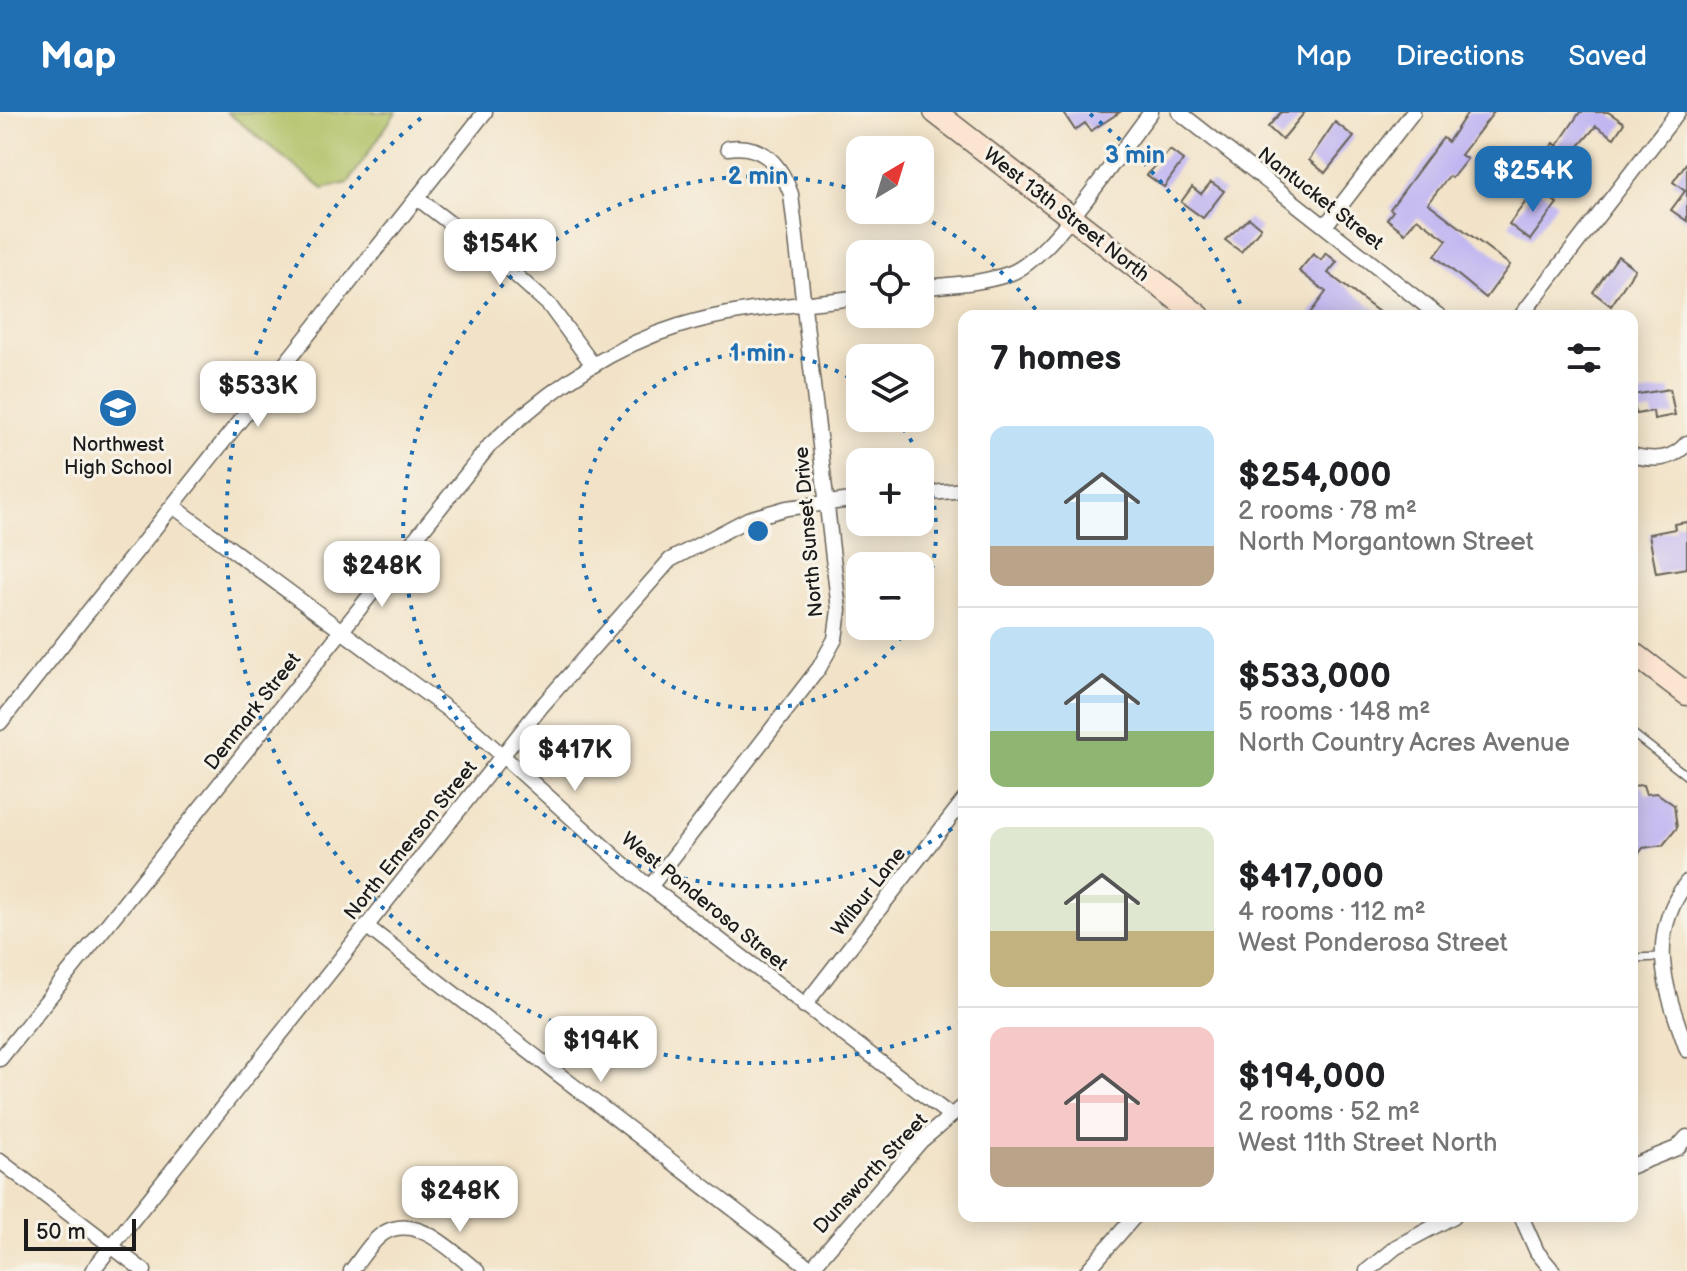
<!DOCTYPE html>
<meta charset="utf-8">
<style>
body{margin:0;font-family:"Balsamiq Sans",sans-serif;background:#f2f2f2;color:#202124;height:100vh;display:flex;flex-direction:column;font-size:30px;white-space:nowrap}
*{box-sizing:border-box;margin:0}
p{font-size:26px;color:#757577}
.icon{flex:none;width:44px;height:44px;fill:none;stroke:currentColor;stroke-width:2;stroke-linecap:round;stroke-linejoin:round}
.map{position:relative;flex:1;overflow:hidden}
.details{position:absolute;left:958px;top:198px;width:680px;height:912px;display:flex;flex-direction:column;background:#fff;border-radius:16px;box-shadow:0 4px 20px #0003}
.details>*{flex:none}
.needle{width:52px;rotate:38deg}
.fabs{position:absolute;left:846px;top:24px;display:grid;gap:16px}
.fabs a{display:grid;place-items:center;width:88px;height:88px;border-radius:16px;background:#fff;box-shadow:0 4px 20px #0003;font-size:40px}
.scale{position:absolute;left:24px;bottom:20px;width:112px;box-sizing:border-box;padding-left:8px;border:4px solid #1c1c1c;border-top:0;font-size:22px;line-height:28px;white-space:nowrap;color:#1c1c1c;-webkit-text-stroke:6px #f7f3e8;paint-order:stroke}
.price{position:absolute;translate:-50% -68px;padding:0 18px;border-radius:16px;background:#fff;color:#222;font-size:26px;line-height:52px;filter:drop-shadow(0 2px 4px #0008)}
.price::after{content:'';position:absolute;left:50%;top:48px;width:24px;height:18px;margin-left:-12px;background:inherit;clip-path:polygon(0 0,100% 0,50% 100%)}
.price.selected{background:#1f6fb2;color:#fff}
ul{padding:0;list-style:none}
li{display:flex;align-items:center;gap:24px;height:200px;padding:0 32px}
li+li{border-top:2px solid #e0e0e0}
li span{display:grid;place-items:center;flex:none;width:224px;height:160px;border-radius:16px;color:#555}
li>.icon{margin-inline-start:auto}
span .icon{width:96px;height:96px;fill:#fffc;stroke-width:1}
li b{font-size:34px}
h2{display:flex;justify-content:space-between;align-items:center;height:96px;padding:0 32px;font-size:34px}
header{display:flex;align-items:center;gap:48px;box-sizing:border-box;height:112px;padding:0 40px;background:#1f6fb2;color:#fff}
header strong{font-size:38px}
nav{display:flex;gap:44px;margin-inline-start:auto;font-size:28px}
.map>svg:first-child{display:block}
.green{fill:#aebf62;stroke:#656e3f;stroke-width:2}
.building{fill:#c1b6f1}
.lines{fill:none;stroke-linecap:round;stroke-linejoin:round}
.lane-casing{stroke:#676258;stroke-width:10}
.street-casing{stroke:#676258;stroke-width:17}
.secondary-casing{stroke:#676258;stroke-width:25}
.lane{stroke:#fff;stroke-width:7}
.street{stroke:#fff;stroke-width:14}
.secondary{stroke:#fce5d0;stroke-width:22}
.ring{fill:none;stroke:#1f6fb2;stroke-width:4;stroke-dasharray:4 8}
.labels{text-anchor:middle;stroke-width:6;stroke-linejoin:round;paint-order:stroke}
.street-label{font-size:20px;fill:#1c1c1c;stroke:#f7f3e8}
.poi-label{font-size:20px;fill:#1c1c1c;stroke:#f7f3e8}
.centre{fill:#1f6fb2;stroke:#f7f3e8;stroke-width:4}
.ring-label{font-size:24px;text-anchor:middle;font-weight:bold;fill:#1f6fb2;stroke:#f7f3e8;stroke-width:6;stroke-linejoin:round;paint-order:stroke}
</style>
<header>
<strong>Map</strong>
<nav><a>Map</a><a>Directions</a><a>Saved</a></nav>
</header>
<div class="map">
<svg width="1687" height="1159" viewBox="0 0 1687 1159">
<rect width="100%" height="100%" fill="#f7f3e8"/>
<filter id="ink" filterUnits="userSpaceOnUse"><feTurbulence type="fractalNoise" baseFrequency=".0125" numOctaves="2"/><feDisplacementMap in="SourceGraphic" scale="16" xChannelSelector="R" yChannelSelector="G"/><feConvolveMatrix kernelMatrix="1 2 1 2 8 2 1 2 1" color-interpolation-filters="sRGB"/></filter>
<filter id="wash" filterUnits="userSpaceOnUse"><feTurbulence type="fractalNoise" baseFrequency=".006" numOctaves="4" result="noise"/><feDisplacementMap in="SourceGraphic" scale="32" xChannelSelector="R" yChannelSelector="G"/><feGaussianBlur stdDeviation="1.8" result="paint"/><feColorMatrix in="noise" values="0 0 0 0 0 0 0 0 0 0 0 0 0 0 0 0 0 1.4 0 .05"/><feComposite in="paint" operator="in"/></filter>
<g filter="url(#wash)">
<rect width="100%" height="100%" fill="#f2e3c8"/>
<path class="green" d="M 227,0 L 396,0 L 348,71 L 323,77 Z"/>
<g id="blocks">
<path class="building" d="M 1063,0 L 1120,0 L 1091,19 L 1085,11 L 1075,18 Z
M 1281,0 L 1305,0 L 1282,28 L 1268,15 Z
M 1468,0 L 1494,0 L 1461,43 L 1467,47 L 1452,66 L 1449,64 L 1428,91 L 1510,153 L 1486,186 L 1435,144 L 1447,128 L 1417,106 L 1405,121 L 1387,107 L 1393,99 L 1390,97 L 1427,47 L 1443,26 L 1448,30 Z
M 1580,0 L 1608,0 L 1624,11 L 1614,26 L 1596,14 L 1550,68 L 1534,54 L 1554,31 L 1557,34 Z
M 1335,10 L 1354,25 L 1325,61 L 1309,48 Z
M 1170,38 L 1183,48 L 1164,75 L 1147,63 Z
M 1687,50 L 1687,109 L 1671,98 L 1685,79 L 1673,70 Z
M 1211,70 L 1224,79 L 1203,106 L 1181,90 L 1192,75 L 1201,82 Z
M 1536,76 L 1557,91 L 1530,128 L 1509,112 Z
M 1249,106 L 1261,116 L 1241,140 L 1225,128 Z
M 1326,141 L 1337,150 L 1328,161 L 1384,204 L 1308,204 L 1326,180 L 1299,159 L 1313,142 L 1321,148 Z
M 1618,144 L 1635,157 L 1611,194 L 1593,180 Z
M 1670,277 L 1675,303 L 1654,307 L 1653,299 L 1636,302 L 1632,283 Z
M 1687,410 L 1687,456 L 1656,461 L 1649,422 L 1675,417 L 1674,412 Z
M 1643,673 L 1646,682 L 1657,681 L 1674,693 L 1677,716 L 1663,733 L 1643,736 L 1632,751 L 1632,674 Z"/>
</g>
</g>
<g filter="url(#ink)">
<use href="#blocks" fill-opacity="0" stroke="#676258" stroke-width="2"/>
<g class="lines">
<defs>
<path id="lane" d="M 1632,621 L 1687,664
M 1632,846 L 1661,845"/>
<path id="street" d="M 1179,0 L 1439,204
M 417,86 L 501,150 L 549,193 L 593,253
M 1325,114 L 1413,0
M 920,176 C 949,172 983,172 1011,161 C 1051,146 1122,37 1151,0
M 1521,204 L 1678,0
M 1632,343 C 1653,349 1672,349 1687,331
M 920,382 L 964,378
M 173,394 L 466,611 L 641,768 L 951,1004
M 0,611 L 485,0
M 1687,770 C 1645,826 1666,878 1687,938
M 650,775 L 819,556 L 835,527 L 839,498 L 791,82 C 780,51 761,31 728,36
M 366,814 L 814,1159
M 804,894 L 964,688
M 0,947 L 490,333 C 544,282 607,236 679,214 C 737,196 801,193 860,185
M 0,1049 L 144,1159
M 1632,1054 L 1677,1036 L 1687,1025
M 1521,1104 L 1537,1140 L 1553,1159
M 92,1159 L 541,595 L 670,448 L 748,407 L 787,396 L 860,387
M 351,1159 C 361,1147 371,1129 384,1121 C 417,1101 454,1141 477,1159
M 809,1159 L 921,1029 L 964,993
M 1087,1159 L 1135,1104
M 1367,1159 L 1396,1135 L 1454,1104"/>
<path id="secondary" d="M 935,0 L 1199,204
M 1632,540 L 1687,582"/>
</defs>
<use href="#lane" class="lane-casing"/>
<use href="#street" class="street-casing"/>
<use href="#secondary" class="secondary-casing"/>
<use href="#lane" class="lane"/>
<use href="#street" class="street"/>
<use href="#secondary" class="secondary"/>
</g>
</g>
<g class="ring">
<path d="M908 515A178 178 0 1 1 859 272M896 307A178 178 0 0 1 921 491"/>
<path d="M962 710A355 355 0 1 1 859 79M911 99A355 355 0 0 1 1040 203"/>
<path d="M962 911A533 533 0 0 1 426 2M1090 2A533 533 0 0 1 1245 202"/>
</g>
<defs>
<symbol id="school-disc" viewBox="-11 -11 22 22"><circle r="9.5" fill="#1f6fb2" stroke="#f7f3e8"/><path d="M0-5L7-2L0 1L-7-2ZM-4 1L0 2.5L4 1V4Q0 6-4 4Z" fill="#fff"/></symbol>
</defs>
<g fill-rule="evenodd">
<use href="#school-disc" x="96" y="274" width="44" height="44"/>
</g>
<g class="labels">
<g class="street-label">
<text transform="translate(1321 86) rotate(38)" y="7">Nantucket Street</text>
<text transform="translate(1067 102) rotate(38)" y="7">West 13th Street North</text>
<text transform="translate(808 420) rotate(-95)" y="7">North Sunset Drive</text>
<text transform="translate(252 599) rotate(-52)" y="7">Denmark Street</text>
<text transform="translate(410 728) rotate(-51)" y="7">North Emerson Street</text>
<text transform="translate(868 779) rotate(-52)" y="7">Wilbur Lane</text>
<text transform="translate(705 789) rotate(39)" y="7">West Ponderosa Street</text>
<text transform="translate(870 1061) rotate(-47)" y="7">Dunsworth Street</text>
</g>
<g class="poi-label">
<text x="118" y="339">Northwest<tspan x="118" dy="23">High School</tspan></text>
</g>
</g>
<circle cx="758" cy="419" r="12" class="centre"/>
<g class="ring-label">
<text x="1135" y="51">3 min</text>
<text x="758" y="72">2 min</text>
<text x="758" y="249">1 min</text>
</g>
</svg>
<div class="fabs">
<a><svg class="needle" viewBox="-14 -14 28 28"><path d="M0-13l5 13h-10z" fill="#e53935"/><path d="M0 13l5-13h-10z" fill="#757577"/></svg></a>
<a><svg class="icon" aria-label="locate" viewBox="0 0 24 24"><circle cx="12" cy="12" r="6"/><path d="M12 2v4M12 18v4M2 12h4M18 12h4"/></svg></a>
<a><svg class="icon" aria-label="layers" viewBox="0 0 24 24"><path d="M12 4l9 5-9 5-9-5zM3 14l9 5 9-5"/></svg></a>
<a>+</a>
<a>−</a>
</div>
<div class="scale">50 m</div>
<b class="price selected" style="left:1533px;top:102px">$254K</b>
<b class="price" style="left:500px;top:175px">$154K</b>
<b class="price" style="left:258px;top:317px">$533K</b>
<b class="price" style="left:382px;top:497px">$248K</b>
<b class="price" style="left:575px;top:681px">$417K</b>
<b class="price" style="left:601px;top:972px">$194K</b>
<b class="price" style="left:460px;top:1122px">$248K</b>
<section class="details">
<h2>7 homes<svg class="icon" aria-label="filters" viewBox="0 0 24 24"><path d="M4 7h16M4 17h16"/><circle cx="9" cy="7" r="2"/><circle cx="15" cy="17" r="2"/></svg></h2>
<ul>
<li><span style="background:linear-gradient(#bfe0f5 75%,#b9a48a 0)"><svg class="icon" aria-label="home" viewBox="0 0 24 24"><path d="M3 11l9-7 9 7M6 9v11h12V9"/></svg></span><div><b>$254,000</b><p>2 rooms · 78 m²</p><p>North Morgantown Street</p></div></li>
<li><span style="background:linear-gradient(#bfe0f5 65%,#8fb573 0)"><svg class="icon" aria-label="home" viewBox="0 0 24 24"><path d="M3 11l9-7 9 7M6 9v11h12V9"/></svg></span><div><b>$533,000</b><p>5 rooms · 148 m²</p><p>North Country Acres Avenue</p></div></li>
<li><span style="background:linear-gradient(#dfe7d0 65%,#c2b280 0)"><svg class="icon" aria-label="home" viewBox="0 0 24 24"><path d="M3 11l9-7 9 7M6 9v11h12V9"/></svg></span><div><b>$417,000</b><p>4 rooms · 112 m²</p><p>West Ponderosa Street</p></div></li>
<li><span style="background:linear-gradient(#f6c9c9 75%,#b9a48a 0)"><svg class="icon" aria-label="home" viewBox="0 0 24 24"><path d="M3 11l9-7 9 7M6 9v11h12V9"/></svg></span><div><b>$194,000</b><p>2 rooms · 52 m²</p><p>West 11th Street North</p></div></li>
</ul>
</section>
</div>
